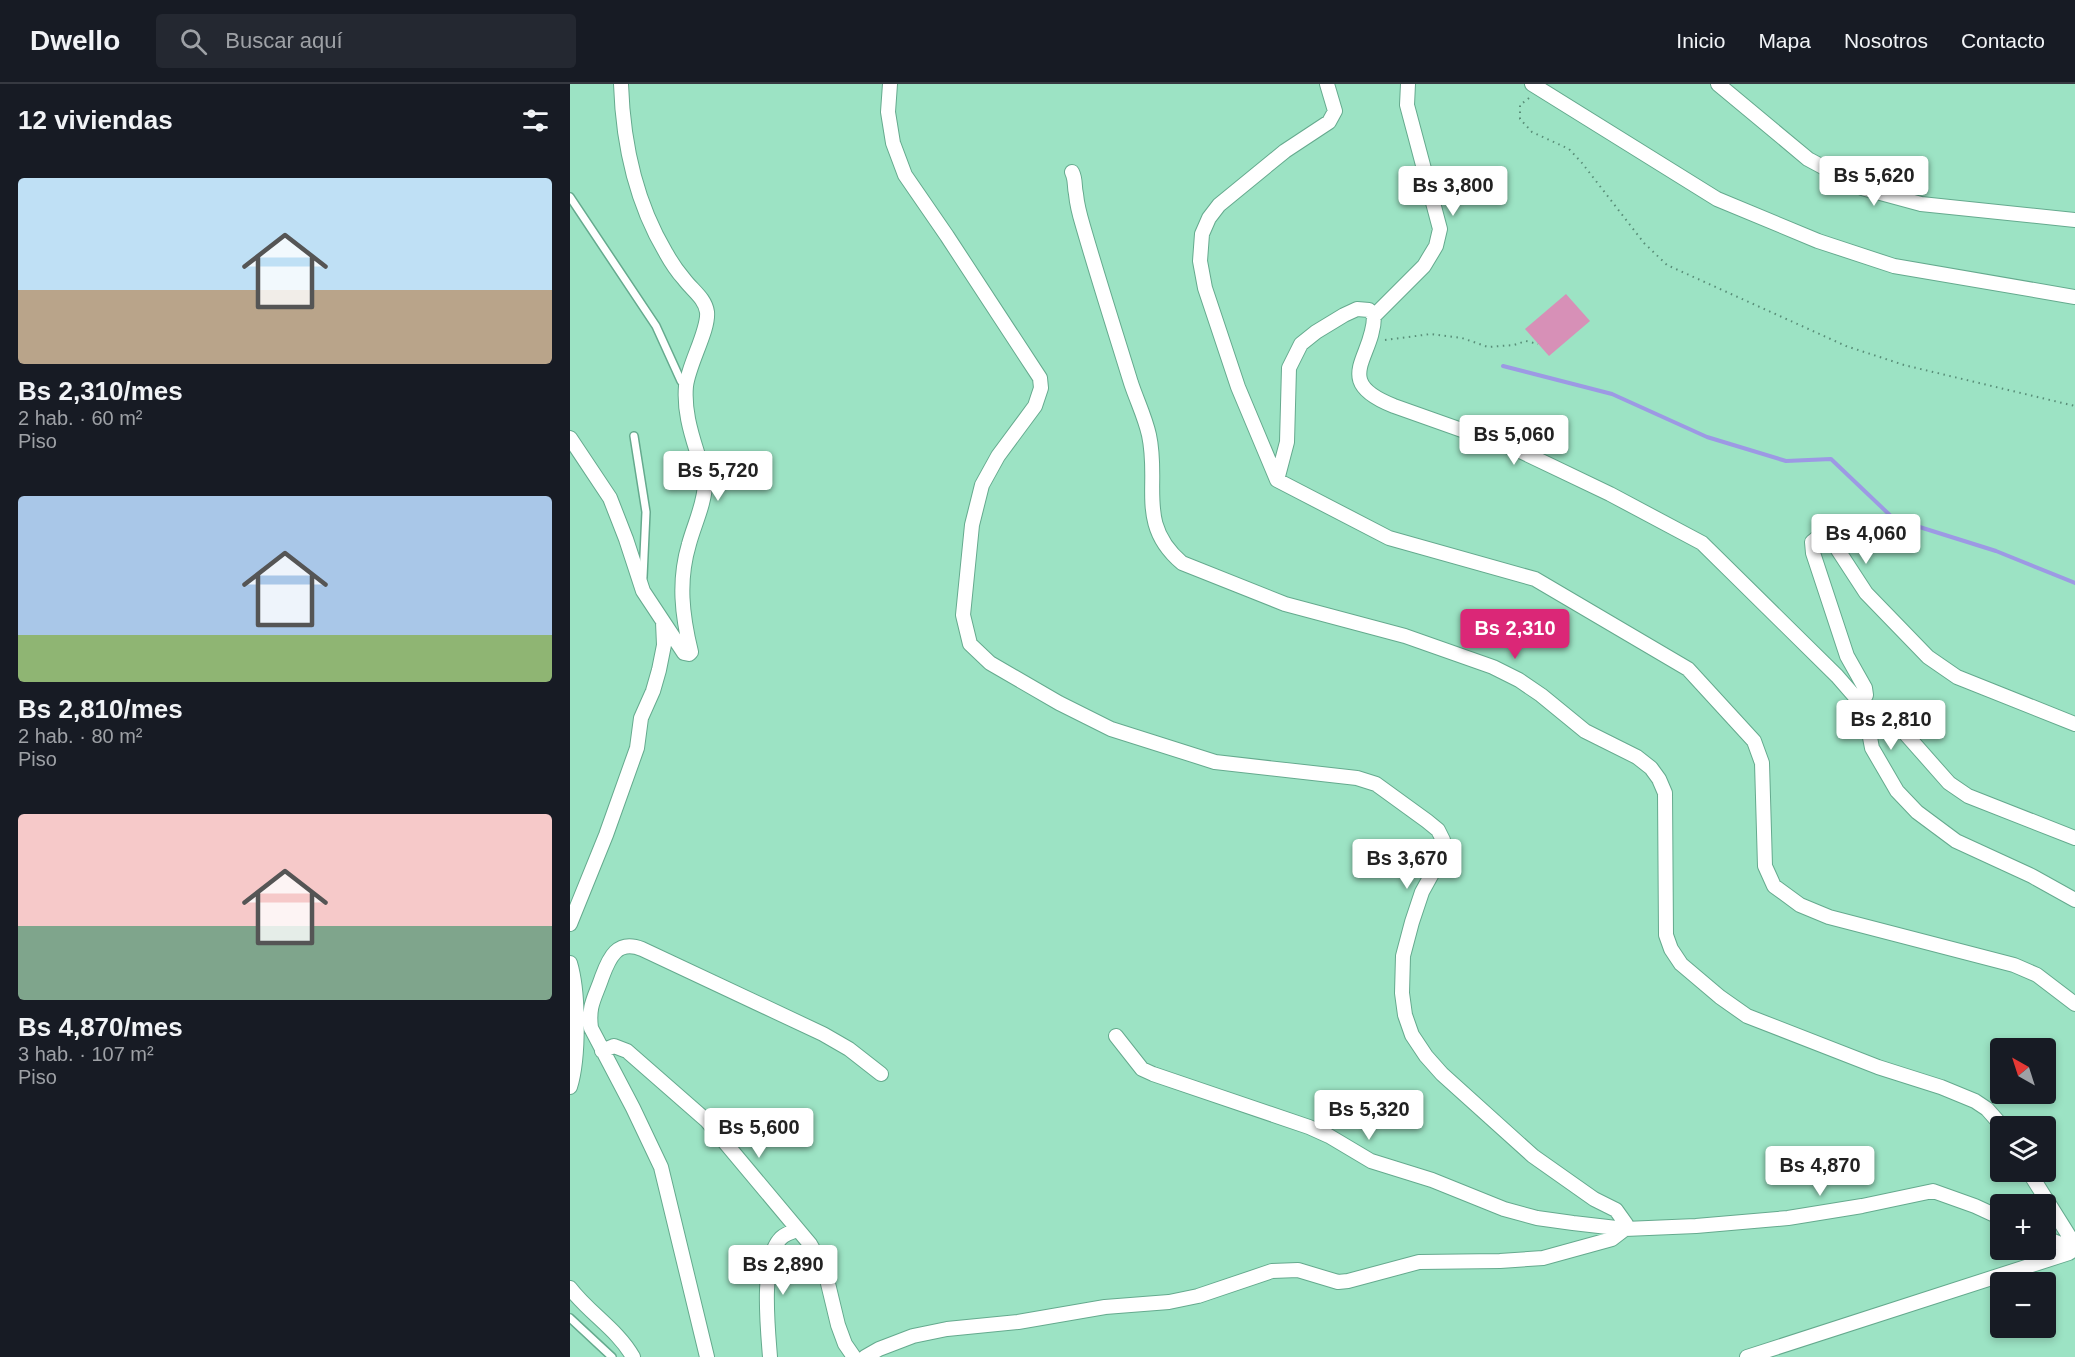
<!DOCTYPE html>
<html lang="es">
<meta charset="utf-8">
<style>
body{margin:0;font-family:Helvetica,sans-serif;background:#242831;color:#f1f3f6;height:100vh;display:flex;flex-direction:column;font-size:22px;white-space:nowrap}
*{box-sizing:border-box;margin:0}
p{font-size:20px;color:#9ea1a6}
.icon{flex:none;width:33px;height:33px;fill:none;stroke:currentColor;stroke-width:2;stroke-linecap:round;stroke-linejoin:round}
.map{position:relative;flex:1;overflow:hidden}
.side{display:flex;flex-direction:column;background:#171b24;width:570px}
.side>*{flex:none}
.needle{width:39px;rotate:321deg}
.fabs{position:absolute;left:1420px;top:954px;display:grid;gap:12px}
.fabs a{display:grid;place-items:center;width:66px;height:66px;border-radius:6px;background:#171b24;box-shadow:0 3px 9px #0003;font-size:30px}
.price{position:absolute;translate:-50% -51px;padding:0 14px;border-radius:6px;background:#fff;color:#222;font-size:20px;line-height:39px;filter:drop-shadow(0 2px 3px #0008)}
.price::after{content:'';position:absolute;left:50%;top:36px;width:18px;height:14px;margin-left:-9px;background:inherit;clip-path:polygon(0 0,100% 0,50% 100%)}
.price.selected{background:#db2777;color:#fff}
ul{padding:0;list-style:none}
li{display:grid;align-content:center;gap:12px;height:318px;padding:0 18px}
li span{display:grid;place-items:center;height:186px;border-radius:6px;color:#555}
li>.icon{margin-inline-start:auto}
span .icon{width:108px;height:108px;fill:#fffc;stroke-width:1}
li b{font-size:26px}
h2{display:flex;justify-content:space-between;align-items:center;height:72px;padding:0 18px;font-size:26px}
header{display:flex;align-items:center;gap:36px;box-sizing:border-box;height:84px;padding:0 30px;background:#171b24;border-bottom:2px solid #363941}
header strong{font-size:28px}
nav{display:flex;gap:33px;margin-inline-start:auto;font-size:21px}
.search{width:420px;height:54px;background:#242831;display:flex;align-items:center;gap:15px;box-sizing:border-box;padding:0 21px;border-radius:6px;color:#9ea1a6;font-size:22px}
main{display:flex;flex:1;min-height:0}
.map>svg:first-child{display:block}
.green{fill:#d790b7}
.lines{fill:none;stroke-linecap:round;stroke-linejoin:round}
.stream{stroke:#9d99e4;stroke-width:4}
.service-casing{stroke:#65aa8e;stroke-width:10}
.minor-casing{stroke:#65aa8e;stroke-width:16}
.path{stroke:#598e78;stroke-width:2;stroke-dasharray:1.5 4.5;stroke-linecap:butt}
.service{stroke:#fff;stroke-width:7}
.minor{stroke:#fff;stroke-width:14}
</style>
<header>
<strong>Dwello</strong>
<div class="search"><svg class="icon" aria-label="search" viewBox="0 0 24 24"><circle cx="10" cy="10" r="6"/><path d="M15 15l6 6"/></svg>Buscar aquí</div>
<nav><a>Inicio</a><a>Mapa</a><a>Nosotros</a><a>Contacto</a></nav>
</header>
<main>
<section class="side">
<h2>12 viviendas<svg class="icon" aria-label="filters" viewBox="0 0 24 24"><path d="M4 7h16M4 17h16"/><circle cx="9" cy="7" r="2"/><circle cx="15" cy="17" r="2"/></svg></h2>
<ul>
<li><span style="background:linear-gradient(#bfe0f5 60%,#b9a48a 0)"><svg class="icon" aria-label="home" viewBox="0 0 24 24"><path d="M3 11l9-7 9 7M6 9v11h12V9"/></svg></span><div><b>Bs 2,310/mes</b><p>2 hab. · 60 m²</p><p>Piso</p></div></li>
<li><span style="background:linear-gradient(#a9c7e8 75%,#8fb573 0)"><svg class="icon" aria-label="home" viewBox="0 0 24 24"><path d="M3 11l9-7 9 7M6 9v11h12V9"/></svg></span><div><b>Bs 2,810/mes</b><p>2 hab. · 80 m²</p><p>Piso</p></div></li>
<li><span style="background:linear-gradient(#f6c9c9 60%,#7fa58c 0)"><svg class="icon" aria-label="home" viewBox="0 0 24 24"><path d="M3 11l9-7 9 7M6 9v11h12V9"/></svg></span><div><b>Bs 4,870/mes</b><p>3 hab. · 107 m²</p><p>Piso</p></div></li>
</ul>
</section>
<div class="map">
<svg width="1505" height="1273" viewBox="0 0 1505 1273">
<rect width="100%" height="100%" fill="#9ce3c4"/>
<path class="green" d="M 996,210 L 1020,237 L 979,272 L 955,245 Z"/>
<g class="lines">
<path class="stream" d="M 933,282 L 1042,310 L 1137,353 L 1216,377 L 1261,375 L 1324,435 L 1426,467 L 1505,499"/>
<defs>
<path id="service" d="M 0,113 L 86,242 L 111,297 L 116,300
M 64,352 L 76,428 L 73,493
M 0,1234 L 42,1273"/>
<path id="minor" d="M 757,0 L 765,27 L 759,38 L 715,67 L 649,121 L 639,134 L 632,150 L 630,177 L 635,204 L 668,303 L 707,396 L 819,454 L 965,495 L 1118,585 L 1184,657 L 1192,679 L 1195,782 L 1204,802 L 1230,821 L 1259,833 L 1444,881 L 1467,891 L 1505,920
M 962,0 L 1147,115 L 1248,157 L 1324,182 L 1505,213
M 1148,0 L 1238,75 L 1292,104 L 1351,120 L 1505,136
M 502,88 C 506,96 504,102 506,110 C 507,121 510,132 513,142 C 528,194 545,247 561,299 C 567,317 575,333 579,351 C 590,401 566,440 612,479 L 715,520 L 835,552 L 923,583 L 949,596 L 971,611 L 1015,647 L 1067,673 L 1081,684 L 1089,695 L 1095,709 L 1096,851 L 1101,865 L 1111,880 L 1150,913 L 1177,932 L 1308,983 L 1371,1003 L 1405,1017 L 1417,1025 L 1432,1042
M 804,232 L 854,182 L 866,162 L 870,145 L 837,21 L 838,0
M 0,354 L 40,414 L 56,455 L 73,507 L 114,569 L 119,570 L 121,568 C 112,531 108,497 119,460 C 124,441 135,419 135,399 C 135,389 130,378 127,368 C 120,346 114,325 116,302 C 119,279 139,246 137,228 C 135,214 122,206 114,195 C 107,187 101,178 96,169 C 65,117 53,60 51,0
M 707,396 L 717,358 L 719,284 L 731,260 L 746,248 L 774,231 L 787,225 L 799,226 L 804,232 C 804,274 760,297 824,322 L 948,366 L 1040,410 L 1132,459 L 1267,592 L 1301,631
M 1291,620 L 1296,611 L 1295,604 L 1277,572 L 1243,469 L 1242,458 L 1247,454 L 1256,455 L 1266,463 L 1296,509 L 1358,573 L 1387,593 L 1505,640
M 1505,754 L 1398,712 L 1379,699 L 1318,630 L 1308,627 L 1301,631 L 1298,643 L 1302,664 L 1327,707 L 1347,728 L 1386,757 L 1462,792 L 1505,816
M 0,840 L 36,751 L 67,664 L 71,634 L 83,607 L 89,586 L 94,561 L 93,538
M 0,879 C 9,909 9,974 0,1003
M 546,952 L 572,985 L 583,990 L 739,1043 L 759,1052 L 801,1077 L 862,1096 L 934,1125 L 967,1134 L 1003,1139 L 1055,1145 L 1126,1142 L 1218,1134 L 1292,1122 L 1363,1107 L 1405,1122 L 1431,1134
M 32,967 L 44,962 L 57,967 L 137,1037 L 240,1160 L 255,1187 L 268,1241 L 275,1260 L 284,1273
M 1476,1154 L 1505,1166
M 0,1204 C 19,1229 48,1246 63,1273
M 137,1273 L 91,1083 L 63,1024 L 21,944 C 18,921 25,914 32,893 C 39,874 47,855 72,865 L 253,950 L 279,965 L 311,990
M 200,1273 C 198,1246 190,1175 211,1154 C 215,1150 221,1148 227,1146
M 295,1273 L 309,1265 L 343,1252 L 377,1245 L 448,1238 L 535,1223 L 599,1218 L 628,1212 L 702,1187 L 728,1186 L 768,1198 L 778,1197 L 849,1178 L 930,1177 L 973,1174 L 1042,1155 L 1055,1145 L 1056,1140 L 1046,1126 L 1024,1115 L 963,1072 L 872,990 L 856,972 L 842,951 L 835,931 L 832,909 L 833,872 L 842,838 L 852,808 L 874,768 L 873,756 L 868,746 L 857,737 L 806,700 L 787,694 L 645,678 L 541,645 L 489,619 L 420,579 L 400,560 L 393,531 L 402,441 L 412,401 L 428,372 L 465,322 L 471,304 L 470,294 L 377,152 L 335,91 L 323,59 L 318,28 L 320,0
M 1177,1273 L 1499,1169 L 1503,1166 L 1501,1155 L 1459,1088"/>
</defs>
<use href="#service" class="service-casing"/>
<use href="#minor" class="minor-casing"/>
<path class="path" d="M 959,14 L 950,21 L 950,35 L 962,48 L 999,65 L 1012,79 L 1074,159 L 1097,181 L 1276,262 L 1334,281 L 1505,322
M 815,256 L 861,250 L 892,254 L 918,263 L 944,261 L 956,257 L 968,260"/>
<use href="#service" class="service"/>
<use href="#minor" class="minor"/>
</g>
</svg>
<div class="fabs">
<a><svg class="needle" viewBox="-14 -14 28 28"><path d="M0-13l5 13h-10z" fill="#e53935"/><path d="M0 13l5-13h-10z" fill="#9ea1a6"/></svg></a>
<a><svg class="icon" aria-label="layers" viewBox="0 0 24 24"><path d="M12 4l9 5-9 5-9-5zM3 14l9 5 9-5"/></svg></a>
<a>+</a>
<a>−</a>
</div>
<b class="price" style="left:1304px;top:123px">Bs 5,620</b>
<b class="price" style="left:883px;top:133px">Bs 3,800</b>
<b class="price" style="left:944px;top:382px">Bs 5,060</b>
<b class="price" style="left:148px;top:418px">Bs 5,720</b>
<b class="price" style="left:1296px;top:481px">Bs 4,060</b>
<b class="price selected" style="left:945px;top:576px">Bs 2,310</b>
<b class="price" style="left:1321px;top:667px">Bs 2,810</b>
<b class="price" style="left:837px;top:806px">Bs 3,670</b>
<b class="price" style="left:799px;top:1057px">Bs 5,320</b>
<b class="price" style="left:189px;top:1075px">Bs 5,600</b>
<b class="price" style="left:1250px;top:1113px">Bs 4,870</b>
<b class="price" style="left:213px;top:1212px">Bs 2,890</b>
</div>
</main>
